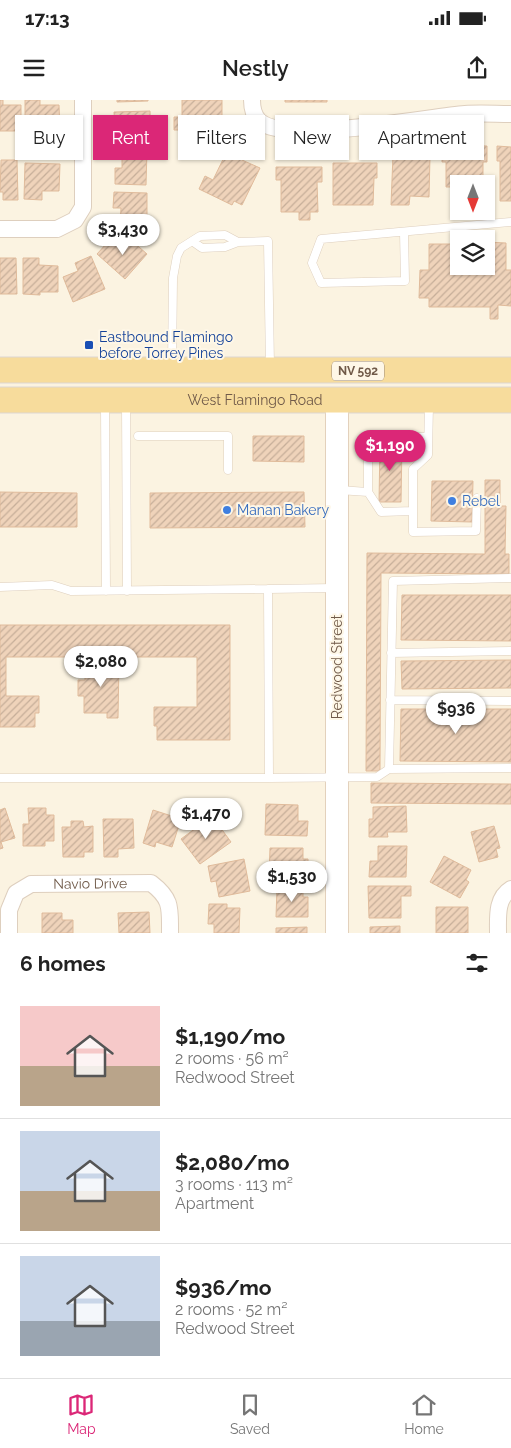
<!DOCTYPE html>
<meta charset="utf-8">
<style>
body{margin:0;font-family:Raleway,sans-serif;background:#f6f6f6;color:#222;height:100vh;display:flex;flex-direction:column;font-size:19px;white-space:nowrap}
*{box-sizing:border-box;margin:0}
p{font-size:16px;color:#767676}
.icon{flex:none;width:28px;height:28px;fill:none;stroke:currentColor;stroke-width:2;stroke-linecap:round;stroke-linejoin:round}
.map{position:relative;height:833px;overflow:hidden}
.side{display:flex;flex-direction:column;background:#fff;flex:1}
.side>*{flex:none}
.top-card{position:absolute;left:15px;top:15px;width:481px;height:45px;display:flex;gap:10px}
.needle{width:32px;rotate:180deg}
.controls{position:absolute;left:450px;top:75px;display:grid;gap:10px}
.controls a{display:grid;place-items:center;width:45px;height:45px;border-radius:0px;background:#fff;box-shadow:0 1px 4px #0004;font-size:25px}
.price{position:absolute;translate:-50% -42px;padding:0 11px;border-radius:18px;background:#fff;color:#222;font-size:16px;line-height:32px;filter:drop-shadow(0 1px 2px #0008)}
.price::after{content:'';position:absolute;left:50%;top:30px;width:15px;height:11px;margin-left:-8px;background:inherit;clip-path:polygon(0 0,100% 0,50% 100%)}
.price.active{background:#db2777;color:#fff}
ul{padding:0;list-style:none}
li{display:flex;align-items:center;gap:15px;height:125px;padding:0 20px}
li+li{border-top:1px solid #e0e0e0}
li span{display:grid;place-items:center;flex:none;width:140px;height:100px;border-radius:0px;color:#555}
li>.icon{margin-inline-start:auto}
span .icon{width:60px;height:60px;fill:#fffc;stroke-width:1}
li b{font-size:21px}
h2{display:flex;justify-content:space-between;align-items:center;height:60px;padding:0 20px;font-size:21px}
.tag{padding:0 18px;border-radius:0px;background:#fff;box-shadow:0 1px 4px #0004;font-size:18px;line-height:45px}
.tag.active{background:#db2777;color:#fff}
.status{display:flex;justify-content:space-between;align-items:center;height:35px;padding:0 25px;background:#fff;direction:ltr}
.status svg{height:14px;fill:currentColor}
header{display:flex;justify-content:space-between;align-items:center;height:65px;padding:0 20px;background:#fff;font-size:22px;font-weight:600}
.tabs{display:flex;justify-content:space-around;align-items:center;height:70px;border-top:1px solid #e0e0e0;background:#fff;font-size:14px;color:#767676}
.tabs a{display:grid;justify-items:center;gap:2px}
.tabs .active{color:#db2777}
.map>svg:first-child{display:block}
.building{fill:url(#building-hatch);stroke:#e0bb9b}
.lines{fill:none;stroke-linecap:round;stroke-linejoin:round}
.lane-casing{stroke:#decfbe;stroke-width:9}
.street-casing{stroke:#decfbe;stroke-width:18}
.secondary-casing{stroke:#e3d1bc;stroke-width:24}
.primary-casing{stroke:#ddd7d3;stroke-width:27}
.lane{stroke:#fff;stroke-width:8}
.street{stroke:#fff;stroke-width:16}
.secondary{stroke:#fff;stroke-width:22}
.primary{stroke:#f7dc9c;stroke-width:25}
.transit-dot{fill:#1a4fb4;stroke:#fef7e7;stroke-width:2}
.shop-dot{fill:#3f7fe0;stroke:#fef7e7;stroke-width:2}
.labels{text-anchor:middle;stroke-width:4;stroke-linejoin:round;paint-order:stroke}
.shield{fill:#fef7e7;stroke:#9b8978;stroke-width:1}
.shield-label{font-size:12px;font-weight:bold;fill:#705a49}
.transit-label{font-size:14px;fill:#164399;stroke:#fef7e7;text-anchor:start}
.street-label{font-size:14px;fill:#705a49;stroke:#fef7e7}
.shop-label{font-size:14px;fill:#366cbe;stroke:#fef7e7;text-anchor:start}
</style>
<div class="status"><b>17:13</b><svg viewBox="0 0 49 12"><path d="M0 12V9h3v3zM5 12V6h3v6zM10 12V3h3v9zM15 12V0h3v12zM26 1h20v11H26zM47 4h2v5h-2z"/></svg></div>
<header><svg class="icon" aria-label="menu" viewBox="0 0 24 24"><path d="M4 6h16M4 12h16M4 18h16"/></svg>Nestly<svg class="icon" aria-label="share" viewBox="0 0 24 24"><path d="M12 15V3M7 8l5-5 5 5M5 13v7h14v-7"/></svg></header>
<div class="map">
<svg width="511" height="833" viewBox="0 0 511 833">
<defs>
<pattern id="building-hatch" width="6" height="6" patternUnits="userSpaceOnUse" patternTransform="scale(1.25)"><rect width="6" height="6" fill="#efd3ba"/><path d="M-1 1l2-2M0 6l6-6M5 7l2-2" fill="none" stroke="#c6ae99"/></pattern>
</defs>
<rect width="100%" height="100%" fill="#fbf3e1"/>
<path class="building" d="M 0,0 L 3,0 L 3,5 L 21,5 L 21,31 L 0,31 Z
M 25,0 L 40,0 L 40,5 L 59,5 L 60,31 L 42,32 L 42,39 L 32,39 L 31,31 L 25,31 Z
M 117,0 L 148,0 L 148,1 L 117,2 Z
M 182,0 L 222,0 L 222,38 L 207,38 L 207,35 L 182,35 L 182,30 L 174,30 L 174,17 L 182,17 Z
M 285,0 L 327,0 L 327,2 L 285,2 Z
M 150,11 L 151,45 L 123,46 L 122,28 L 115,29 L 114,12 Z
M 442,45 L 487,46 L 487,62 L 483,62 L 483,84 L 459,84 L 459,87 L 446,87 L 446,62 L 442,62 Z
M 497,46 L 511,47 L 511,101 L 500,101 L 500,61 L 497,61 Z
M 122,49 L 147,50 L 146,85 L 115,84 L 115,68 L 122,68 Z
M 228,49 L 244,57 L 242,60 L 260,68 L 242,105 L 234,101 L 232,105 L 199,89 L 205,76 L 213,80 Z
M 393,55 L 430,56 L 429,97 L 410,96 L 409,105 L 391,105 Z
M 1,60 L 17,60 L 18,100 L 3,100 L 3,92 L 0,92 Z
M 25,63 L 60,64 L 59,91 L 42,91 L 42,100 L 24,99 Z
M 333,63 L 377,63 L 377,78 L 374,78 L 373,105 L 333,105 Z
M 276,67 L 322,67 L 322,82 L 317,82 L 318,112 L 310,112 L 310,120 L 299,120 L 299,112 L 281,112 L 281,80 L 276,80 Z
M 114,92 L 147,93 L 147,128 L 120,127 L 121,108 L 113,108 Z
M 123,133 L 147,154 L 125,179 L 97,154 L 107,143 L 112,146 Z
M 486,142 L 506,143 L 506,170 L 511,170 L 511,206 L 498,205 L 498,219 L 490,219 L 490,207 L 429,207 L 429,198 L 419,198 L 420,170 L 429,170 L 429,144 L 459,144 L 459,166 L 486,166 Z
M 91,156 L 105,189 L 73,202 L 63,177 L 78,171 L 75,163 Z
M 0,158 L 16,158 L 17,194 L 0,194 Z
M 23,158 L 39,158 L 39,165 L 58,166 L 58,192 L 40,192 L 40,195 L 23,194 Z
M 253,336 L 304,336 L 304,362 L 253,361 Z
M 380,343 L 402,343 L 401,402 L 379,402 Z
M 485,380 L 500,380 L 500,406 L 506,406 L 505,454 L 509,454 L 509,474 L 381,473 L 380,671 L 366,671 L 367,453 L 485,454 Z
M 432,381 L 473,381 L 472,422 L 431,421 Z
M 0,392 L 77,393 L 77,427 L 0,427 Z
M 304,392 L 305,427 L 150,428 L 150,393 Z
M 402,495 L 511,495 L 511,541 L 401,540 Z
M 0,525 L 230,525 L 230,640 L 157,640 L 157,626 L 154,626 L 154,607 L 197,607 L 197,557 L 6,557 L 6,596 L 39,596 L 39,613 L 35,613 L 35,627 L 0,627 Z
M 511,560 L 511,588 L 402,589 L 401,561 Z
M 85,562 L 119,562 L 118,618 L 107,618 L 107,613 L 84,613 L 84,596 L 78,596 L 78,580 L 85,580 Z
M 401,609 L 511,609 L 511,662 L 400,661 Z
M 371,683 L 511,684 L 511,704 L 371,703 Z
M 266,704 L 298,705 L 298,721 L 308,721 L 307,736 L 265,735 Z
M 406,706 L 407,732 L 387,732 L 388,737 L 369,737 L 369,719 L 373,719 L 373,707 Z
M 5,708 L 15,738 L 1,742 L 3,748 L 0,749 L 0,710 Z
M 28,708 L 46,708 L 46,715 L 54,715 L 54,741 L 45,741 L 45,746 L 23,746 L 23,724 L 29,724 Z
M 153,710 L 181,719 L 172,747 L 156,742 L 155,747 L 143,743 Z
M 212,716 L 231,742 L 200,764 L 181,739 Z
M 103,719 L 133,719 L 134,748 L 118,749 L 118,757 L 104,757 Z
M 71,721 L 83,721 L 84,727 L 93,726 L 93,752 L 84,752 L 84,757 L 63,757 L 62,727 L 71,727 Z
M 494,726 L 500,748 L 496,749 L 498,757 L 479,762 L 471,732 Z
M 378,746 L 407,746 L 406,777 L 369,777 L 370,761 L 378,761 Z
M 270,748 L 303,748 L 303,759 L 308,759 L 308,779 L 293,779 L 293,784 L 278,783 L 278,776 L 269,776 Z
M 444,756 L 471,770 L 466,780 L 469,782 L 460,798 L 430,782 Z
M 244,759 L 250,791 L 219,797 L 216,781 L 211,782 L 208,766 Z
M 368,786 L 411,786 L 411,796 L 401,796 L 401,818 L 369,818 Z
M 277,788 L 303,789 L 303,797 L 308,797 L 308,817 L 276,817 Z
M 209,804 L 227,804 L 227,808 L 240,808 L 239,833 L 214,833 L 214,824 L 208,824 Z
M 436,807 L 468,807 L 468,833 L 436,833 Z
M 149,812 L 150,833 L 119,833 L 118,813 Z
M 42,813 L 62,813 L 62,820 L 73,820 L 73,833 L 42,833 Z
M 400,826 L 400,833 L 370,833 L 370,827 Z
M 307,827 L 307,833 L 276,833 L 276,828 Z"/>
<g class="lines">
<defs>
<path id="lane" d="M 404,132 L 405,181 L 321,183 L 312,163 L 321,139 L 511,122
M 192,141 L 202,148 L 225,147 L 238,142 L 268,141 L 270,266
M 172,267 L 173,178 L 177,156 L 181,148 L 200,136 L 225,135 L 238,142
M 126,303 L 127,491
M 105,304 L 106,491
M 429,304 L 428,355 L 413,369 L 413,432 L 476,431 L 477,398
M 138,336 L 228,336 L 228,370
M 386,336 L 428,337
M 368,345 L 368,392
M 339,390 L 368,392 L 381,412 L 413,411
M 511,478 L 393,481 L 389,669 L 511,668
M 0,487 L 52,485 L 71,491 L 268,489
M 335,488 L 268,489 L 269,678 L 377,677 L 389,669
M 391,553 L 511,551
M 390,600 L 511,601
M 0,678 L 269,678"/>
<g id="street">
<path d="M 252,0 C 252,8 253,15 259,21 C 285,45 427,17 465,14 C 480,13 496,14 511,14"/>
<path d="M 0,129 L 57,129 L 75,120 L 83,107 L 83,0"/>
<path id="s1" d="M 9,833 L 9,810 L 16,793 L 31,784 L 151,783 C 172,799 170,808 170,833"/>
<path d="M 498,833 C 498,817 496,798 511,789"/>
</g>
<path id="secondary" d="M 337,833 L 337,300"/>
<g id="primary">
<path d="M 0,270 L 511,270"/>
<path id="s2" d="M 0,300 L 511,300"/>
</g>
</defs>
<use href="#lane" class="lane-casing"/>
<use href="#street" class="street-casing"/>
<use href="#secondary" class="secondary-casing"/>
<use href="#primary" class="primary-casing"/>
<use href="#lane" class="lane"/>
<use href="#street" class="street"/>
<use href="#secondary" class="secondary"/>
<use href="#primary" class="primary"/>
</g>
<rect class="transit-dot" x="84" y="240" width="10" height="10" rx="2.5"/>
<g class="shop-dot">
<circle cx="452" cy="401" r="5"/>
<circle cx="227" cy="410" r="5"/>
</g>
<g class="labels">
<rect class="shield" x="332" y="261.5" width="52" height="19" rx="4"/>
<g class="shield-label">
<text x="358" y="275">NV 592</text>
</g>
<g class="transit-label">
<text x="99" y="242">Eastbound Flamingo<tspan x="99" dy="16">before Torrey Pines</tspan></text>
</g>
<g class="street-label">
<text dy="5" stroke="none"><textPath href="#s2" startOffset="255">West Flamingo Road</textPath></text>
<text transform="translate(337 567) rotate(-90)" y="5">Redwood Street</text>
<text dy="5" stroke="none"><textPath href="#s1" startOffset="118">Navio Drive</textPath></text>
</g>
<g class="shop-label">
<text x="462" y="406">Rebel</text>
<text x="237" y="415">Manan Bakery</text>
</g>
</g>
</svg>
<div class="controls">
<a><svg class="needle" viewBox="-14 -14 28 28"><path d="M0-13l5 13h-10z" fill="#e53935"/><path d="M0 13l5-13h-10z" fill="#767676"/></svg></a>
<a><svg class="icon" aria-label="layers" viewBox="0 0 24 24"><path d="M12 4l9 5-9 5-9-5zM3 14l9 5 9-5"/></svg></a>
</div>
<b class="price" style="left:123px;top:156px">$3,430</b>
<b class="price active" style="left:390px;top:372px">$1,190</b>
<b class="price" style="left:101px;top:588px">$2,080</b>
<b class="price" style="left:456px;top:635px">$936</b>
<b class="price" style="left:206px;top:740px">$1,470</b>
<b class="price" style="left:292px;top:803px">$1,530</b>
<div class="top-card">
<a class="tag">Buy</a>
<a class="tag active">Rent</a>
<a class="tag">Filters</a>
<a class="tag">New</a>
<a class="tag">Apartment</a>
</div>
</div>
<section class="side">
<h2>6 homes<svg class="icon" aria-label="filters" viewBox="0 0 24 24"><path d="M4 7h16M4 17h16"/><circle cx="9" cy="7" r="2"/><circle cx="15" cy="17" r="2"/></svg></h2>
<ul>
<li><span style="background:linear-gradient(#f6c9c9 60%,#b9a48a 0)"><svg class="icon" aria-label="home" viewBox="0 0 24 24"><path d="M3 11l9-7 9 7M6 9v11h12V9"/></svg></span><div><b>$1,190/mo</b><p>2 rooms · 56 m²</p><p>Redwood Street</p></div></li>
<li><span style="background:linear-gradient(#c9d6e8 60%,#b9a48a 0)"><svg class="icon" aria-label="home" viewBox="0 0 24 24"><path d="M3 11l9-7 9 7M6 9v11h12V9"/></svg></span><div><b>$2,080/mo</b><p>3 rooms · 113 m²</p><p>Apartment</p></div></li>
<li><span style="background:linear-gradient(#c9d6e8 65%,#9aa5b1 0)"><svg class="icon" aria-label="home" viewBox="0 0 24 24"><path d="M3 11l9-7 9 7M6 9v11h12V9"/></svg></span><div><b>$936/mo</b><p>2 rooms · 52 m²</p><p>Redwood Street</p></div></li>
</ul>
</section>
<nav class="tabs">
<a class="active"><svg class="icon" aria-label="map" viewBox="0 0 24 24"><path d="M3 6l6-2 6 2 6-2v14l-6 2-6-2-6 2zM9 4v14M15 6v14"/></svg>Map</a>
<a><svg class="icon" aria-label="saved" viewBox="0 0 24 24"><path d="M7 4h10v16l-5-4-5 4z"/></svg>Saved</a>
<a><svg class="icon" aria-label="home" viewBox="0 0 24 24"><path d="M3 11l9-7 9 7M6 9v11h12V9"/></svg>Home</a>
</nav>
